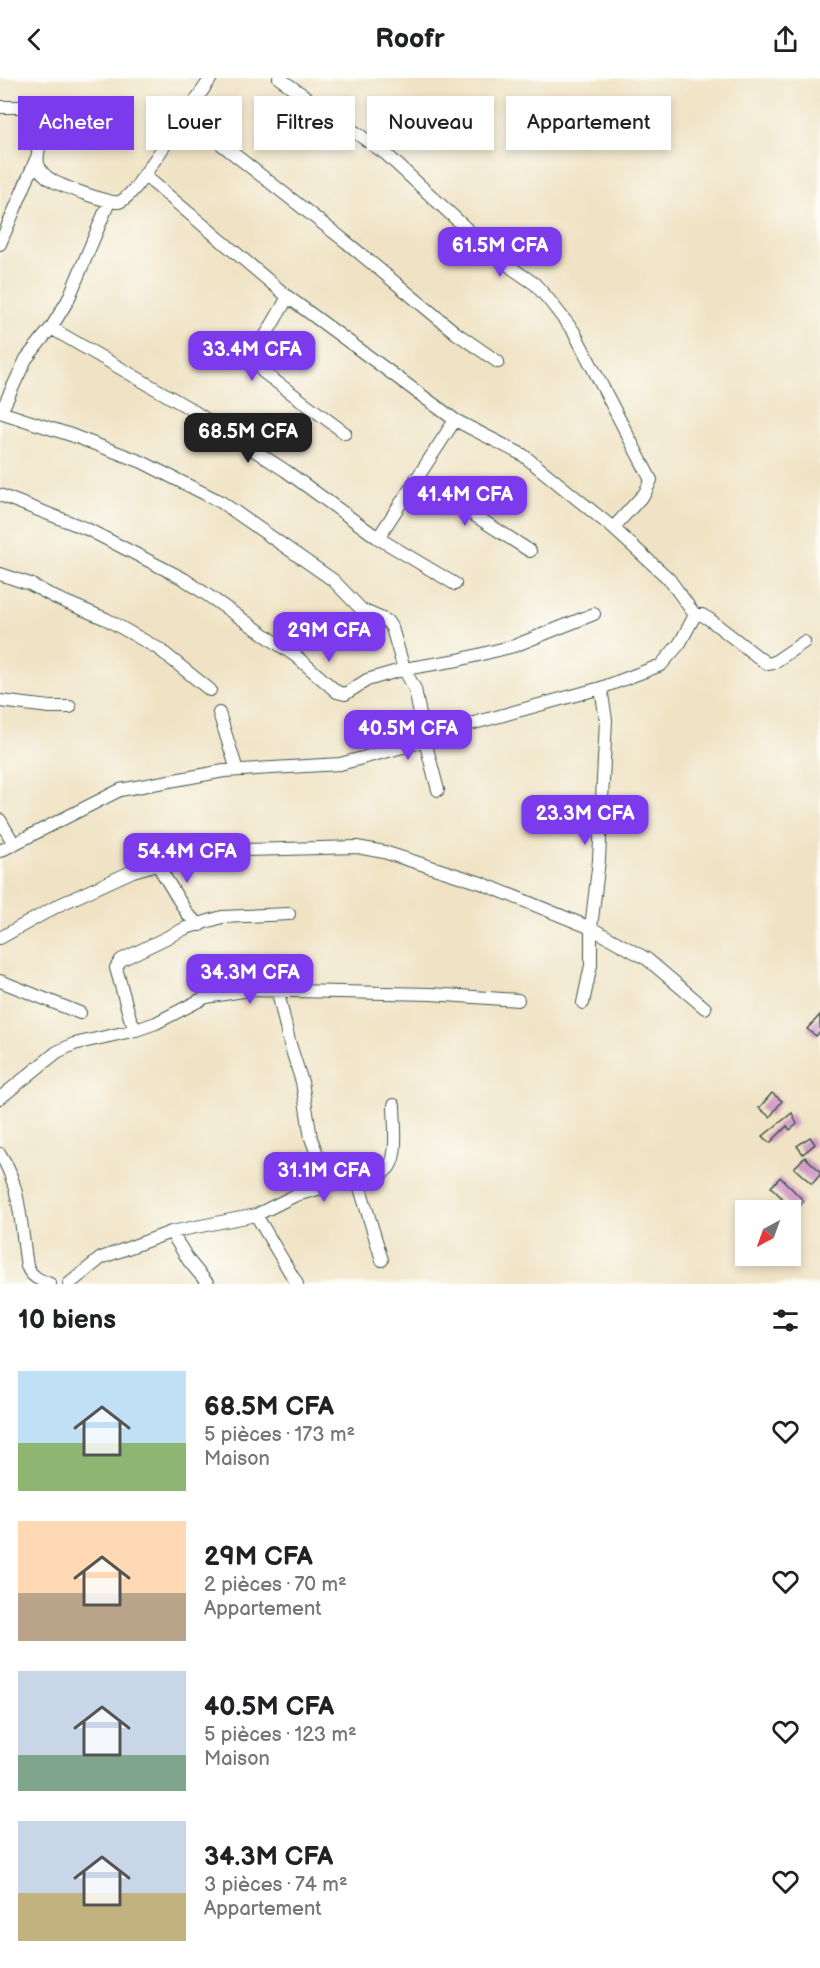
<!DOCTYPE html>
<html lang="fr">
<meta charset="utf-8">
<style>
body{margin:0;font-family:"Balsamiq Sans",sans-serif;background:#f6f6f6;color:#202124;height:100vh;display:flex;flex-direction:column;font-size:22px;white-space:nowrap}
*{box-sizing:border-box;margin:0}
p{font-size:20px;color:#757577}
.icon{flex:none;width:33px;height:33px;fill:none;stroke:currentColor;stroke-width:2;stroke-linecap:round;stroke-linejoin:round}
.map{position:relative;height:1206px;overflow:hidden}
.sheet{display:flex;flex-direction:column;background:#fff;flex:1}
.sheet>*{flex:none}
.banner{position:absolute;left:18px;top:18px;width:784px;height:54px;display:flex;gap:12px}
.needle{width:39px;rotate:221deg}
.buttons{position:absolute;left:735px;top:1122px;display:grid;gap:12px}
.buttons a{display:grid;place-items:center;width:66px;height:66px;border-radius:0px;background:#fff;box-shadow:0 3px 9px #0003;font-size:30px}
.price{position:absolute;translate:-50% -51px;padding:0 14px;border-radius:12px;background:#7c3aed;color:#fff;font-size:20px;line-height:39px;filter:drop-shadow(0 2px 3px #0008)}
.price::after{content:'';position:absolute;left:50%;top:36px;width:18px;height:14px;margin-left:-9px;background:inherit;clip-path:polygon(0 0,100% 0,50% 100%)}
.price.current{background:#222;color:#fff}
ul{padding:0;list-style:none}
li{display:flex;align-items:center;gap:18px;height:150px;padding:0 18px}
li span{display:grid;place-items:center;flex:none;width:168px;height:120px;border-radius:0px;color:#555}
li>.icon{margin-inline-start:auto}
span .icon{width:72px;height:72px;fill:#fffc;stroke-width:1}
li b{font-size:26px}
h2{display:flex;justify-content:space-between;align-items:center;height:72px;padding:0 18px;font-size:26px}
.pill{padding:0 21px;border-radius:0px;background:#fff;box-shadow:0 3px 9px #0003;font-size:21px;line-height:54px}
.pill.current{background:#7c3aed;color:#fff}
header{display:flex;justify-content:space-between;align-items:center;height:78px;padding:0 18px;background:#fff;font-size:27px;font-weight:600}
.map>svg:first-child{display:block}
.building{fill:#d39cc9}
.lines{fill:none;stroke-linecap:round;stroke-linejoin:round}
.street-casing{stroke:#3e564a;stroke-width:14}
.street{stroke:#fff;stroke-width:12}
</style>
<header><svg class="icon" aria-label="back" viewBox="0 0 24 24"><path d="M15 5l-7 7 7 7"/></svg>Roofr<svg class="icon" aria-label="share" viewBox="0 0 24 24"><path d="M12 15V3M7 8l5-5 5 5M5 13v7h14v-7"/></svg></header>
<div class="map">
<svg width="820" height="1206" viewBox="0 0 820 1206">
<rect width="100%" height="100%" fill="#fdfcf7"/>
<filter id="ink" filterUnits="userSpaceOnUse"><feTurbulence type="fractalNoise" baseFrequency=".0167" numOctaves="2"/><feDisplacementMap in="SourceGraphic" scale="12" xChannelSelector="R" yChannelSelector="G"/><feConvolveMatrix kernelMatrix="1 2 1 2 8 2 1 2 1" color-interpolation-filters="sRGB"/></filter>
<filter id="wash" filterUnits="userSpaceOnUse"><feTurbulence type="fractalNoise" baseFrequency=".008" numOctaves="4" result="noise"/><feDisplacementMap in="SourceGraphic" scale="24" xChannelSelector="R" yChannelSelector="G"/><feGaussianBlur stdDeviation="1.35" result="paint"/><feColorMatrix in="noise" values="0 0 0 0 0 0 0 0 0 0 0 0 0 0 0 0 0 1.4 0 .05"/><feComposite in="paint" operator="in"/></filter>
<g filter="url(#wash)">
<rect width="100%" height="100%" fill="#f0e3c5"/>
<g id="blocks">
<path class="building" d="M 820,937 L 820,954 L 816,958 L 807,951 Z
M 772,1015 L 782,1023 L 770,1039 L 759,1030 Z
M 792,1035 L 797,1046 L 790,1052 L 787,1048 L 770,1065 L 763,1058 Z
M 810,1059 L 815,1066 L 803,1076 L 797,1068 Z
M 805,1079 L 820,1093 L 820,1097 L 812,1106 L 794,1090 Z
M 780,1099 L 804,1123 L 795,1133 L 771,1109 Z"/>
</g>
</g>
<g filter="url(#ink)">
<use href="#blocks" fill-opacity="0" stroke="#3e564a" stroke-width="1.5"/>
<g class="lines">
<defs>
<path id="street" d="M 279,0 L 386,76 L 470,154 L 513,191 L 535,206 L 549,222 L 574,254 L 651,402 L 645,415 L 613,450
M 0,29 L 37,29 C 55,45 34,66 38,86 C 40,93 46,99 53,103 C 62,108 110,126 119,124 C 126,122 131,114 136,109 L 211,0
M 184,37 L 345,163 L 456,255 L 498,284
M 144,97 L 288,219 L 455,342 L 523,377 L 613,450 L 669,501 L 695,537 L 702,537 L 709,541 L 767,586 L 773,585 L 804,564
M 0,166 L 37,79
M 288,219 L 255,276 L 256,283 L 263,294 L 345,355
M 51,250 L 189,330 L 286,393 L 378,460 L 455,506
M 0,334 L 71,357 L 142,384 L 221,424 L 333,502 L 362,532 L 387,543 L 392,550 L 404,591 L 415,611 L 425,663 L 438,712
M 1,334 L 26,281 L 51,250 L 68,222 L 109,124
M 416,400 L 530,473
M 0,417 L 87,451 L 184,501 L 297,579 L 337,614 L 345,616 L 367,602 L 404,591 L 458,582 L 514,568 L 594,536
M 378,460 L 455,342
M 0,496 L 30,506 L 56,520 L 106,541 L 159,571 L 210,612
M 0,623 L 50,629 L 70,629
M 219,635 L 237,692
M 0,742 L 14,766
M 0,773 L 120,712 L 224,693 L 340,686 L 425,663 L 456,650 L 601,610 L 661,587 L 680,565 L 695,537
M 157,786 L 188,837 L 200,847
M 0,860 L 59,827 L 133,793 L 157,786 L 244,772 L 357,769 L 384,774 L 481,805 L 591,850 L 647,881 L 705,930
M 0,903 L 80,935
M 278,914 L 289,963 L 302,1004 L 311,1060 L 329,1108
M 583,925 L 591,887 L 591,850 L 599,782 L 606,642 L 601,610
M 136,952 L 130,940 L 116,890 L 121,882 L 186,850 L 222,839 L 289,836
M 0,1020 L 57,974 L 74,966 L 136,952 L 156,945 L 206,919 L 249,912 L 431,916 L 518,922
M 0,1076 C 21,1107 21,1152 27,1188 C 31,1199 40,1202 50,1206
M 357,1100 L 382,1182
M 256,1137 L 297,1206
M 171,1154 L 189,1183 L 208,1206
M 69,1206 L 101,1180 L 171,1154 L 256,1137 L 296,1117 L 385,1093 C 400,1084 394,1044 394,1027"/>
</defs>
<use href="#street" class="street-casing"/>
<use href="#street" class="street"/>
</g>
</g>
</svg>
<div class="buttons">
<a><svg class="needle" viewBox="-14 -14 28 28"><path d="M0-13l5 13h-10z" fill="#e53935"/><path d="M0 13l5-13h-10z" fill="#757577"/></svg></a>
</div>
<b class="price" style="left:500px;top:200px">61.5M CFA</b>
<b class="price" style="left:252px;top:304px">33.4M CFA</b>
<b class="price current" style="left:248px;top:386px">68.5M CFA</b>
<b class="price" style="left:465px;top:449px">41.4M CFA</b>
<b class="price" style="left:329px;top:585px">29M CFA</b>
<b class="price" style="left:408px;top:683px">40.5M CFA</b>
<b class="price" style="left:585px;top:768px">23.3M CFA</b>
<b class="price" style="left:187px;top:806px">54.4M CFA</b>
<b class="price" style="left:250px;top:927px">34.3M CFA</b>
<b class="price" style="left:324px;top:1125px">31.1M CFA</b>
<div class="banner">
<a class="pill current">Acheter</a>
<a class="pill">Louer</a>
<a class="pill">Filtres</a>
<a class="pill">Nouveau</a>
<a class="pill">Appartement</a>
</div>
</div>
<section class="sheet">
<h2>10 biens<svg class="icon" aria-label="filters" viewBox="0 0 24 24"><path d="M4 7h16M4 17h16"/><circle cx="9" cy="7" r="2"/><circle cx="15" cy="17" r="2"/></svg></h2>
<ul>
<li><span style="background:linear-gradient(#bfe0f5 60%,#8fb573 0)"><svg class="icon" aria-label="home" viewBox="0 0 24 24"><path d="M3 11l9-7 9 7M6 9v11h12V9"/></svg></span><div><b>68.5M CFA</b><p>5 pièces · 173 m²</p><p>Maison</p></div><svg class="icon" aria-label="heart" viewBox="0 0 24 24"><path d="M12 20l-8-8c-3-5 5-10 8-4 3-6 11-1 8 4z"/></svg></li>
<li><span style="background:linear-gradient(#ffd9b3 60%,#b9a48a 0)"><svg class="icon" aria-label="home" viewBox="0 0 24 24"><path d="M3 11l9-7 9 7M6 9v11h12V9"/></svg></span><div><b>29M CFA</b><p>2 pièces · 70 m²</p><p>Appartement</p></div><svg class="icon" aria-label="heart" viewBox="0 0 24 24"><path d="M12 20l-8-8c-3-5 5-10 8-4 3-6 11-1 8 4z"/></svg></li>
<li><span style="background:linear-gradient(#c9d6e8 70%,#7fa58c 0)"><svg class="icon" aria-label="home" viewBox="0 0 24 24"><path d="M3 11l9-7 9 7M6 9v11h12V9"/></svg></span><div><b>40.5M CFA</b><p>5 pièces · 123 m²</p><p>Maison</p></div><svg class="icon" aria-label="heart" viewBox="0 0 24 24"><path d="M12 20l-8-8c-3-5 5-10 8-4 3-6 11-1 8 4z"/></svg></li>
<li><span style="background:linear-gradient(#c9d6e8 60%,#c2b280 0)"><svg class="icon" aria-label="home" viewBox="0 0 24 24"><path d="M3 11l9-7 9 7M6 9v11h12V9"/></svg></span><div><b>34.3M CFA</b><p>3 pièces · 74 m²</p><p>Appartement</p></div><svg class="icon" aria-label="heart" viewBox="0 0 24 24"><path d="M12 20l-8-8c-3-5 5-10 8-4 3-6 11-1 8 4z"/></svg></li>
</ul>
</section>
